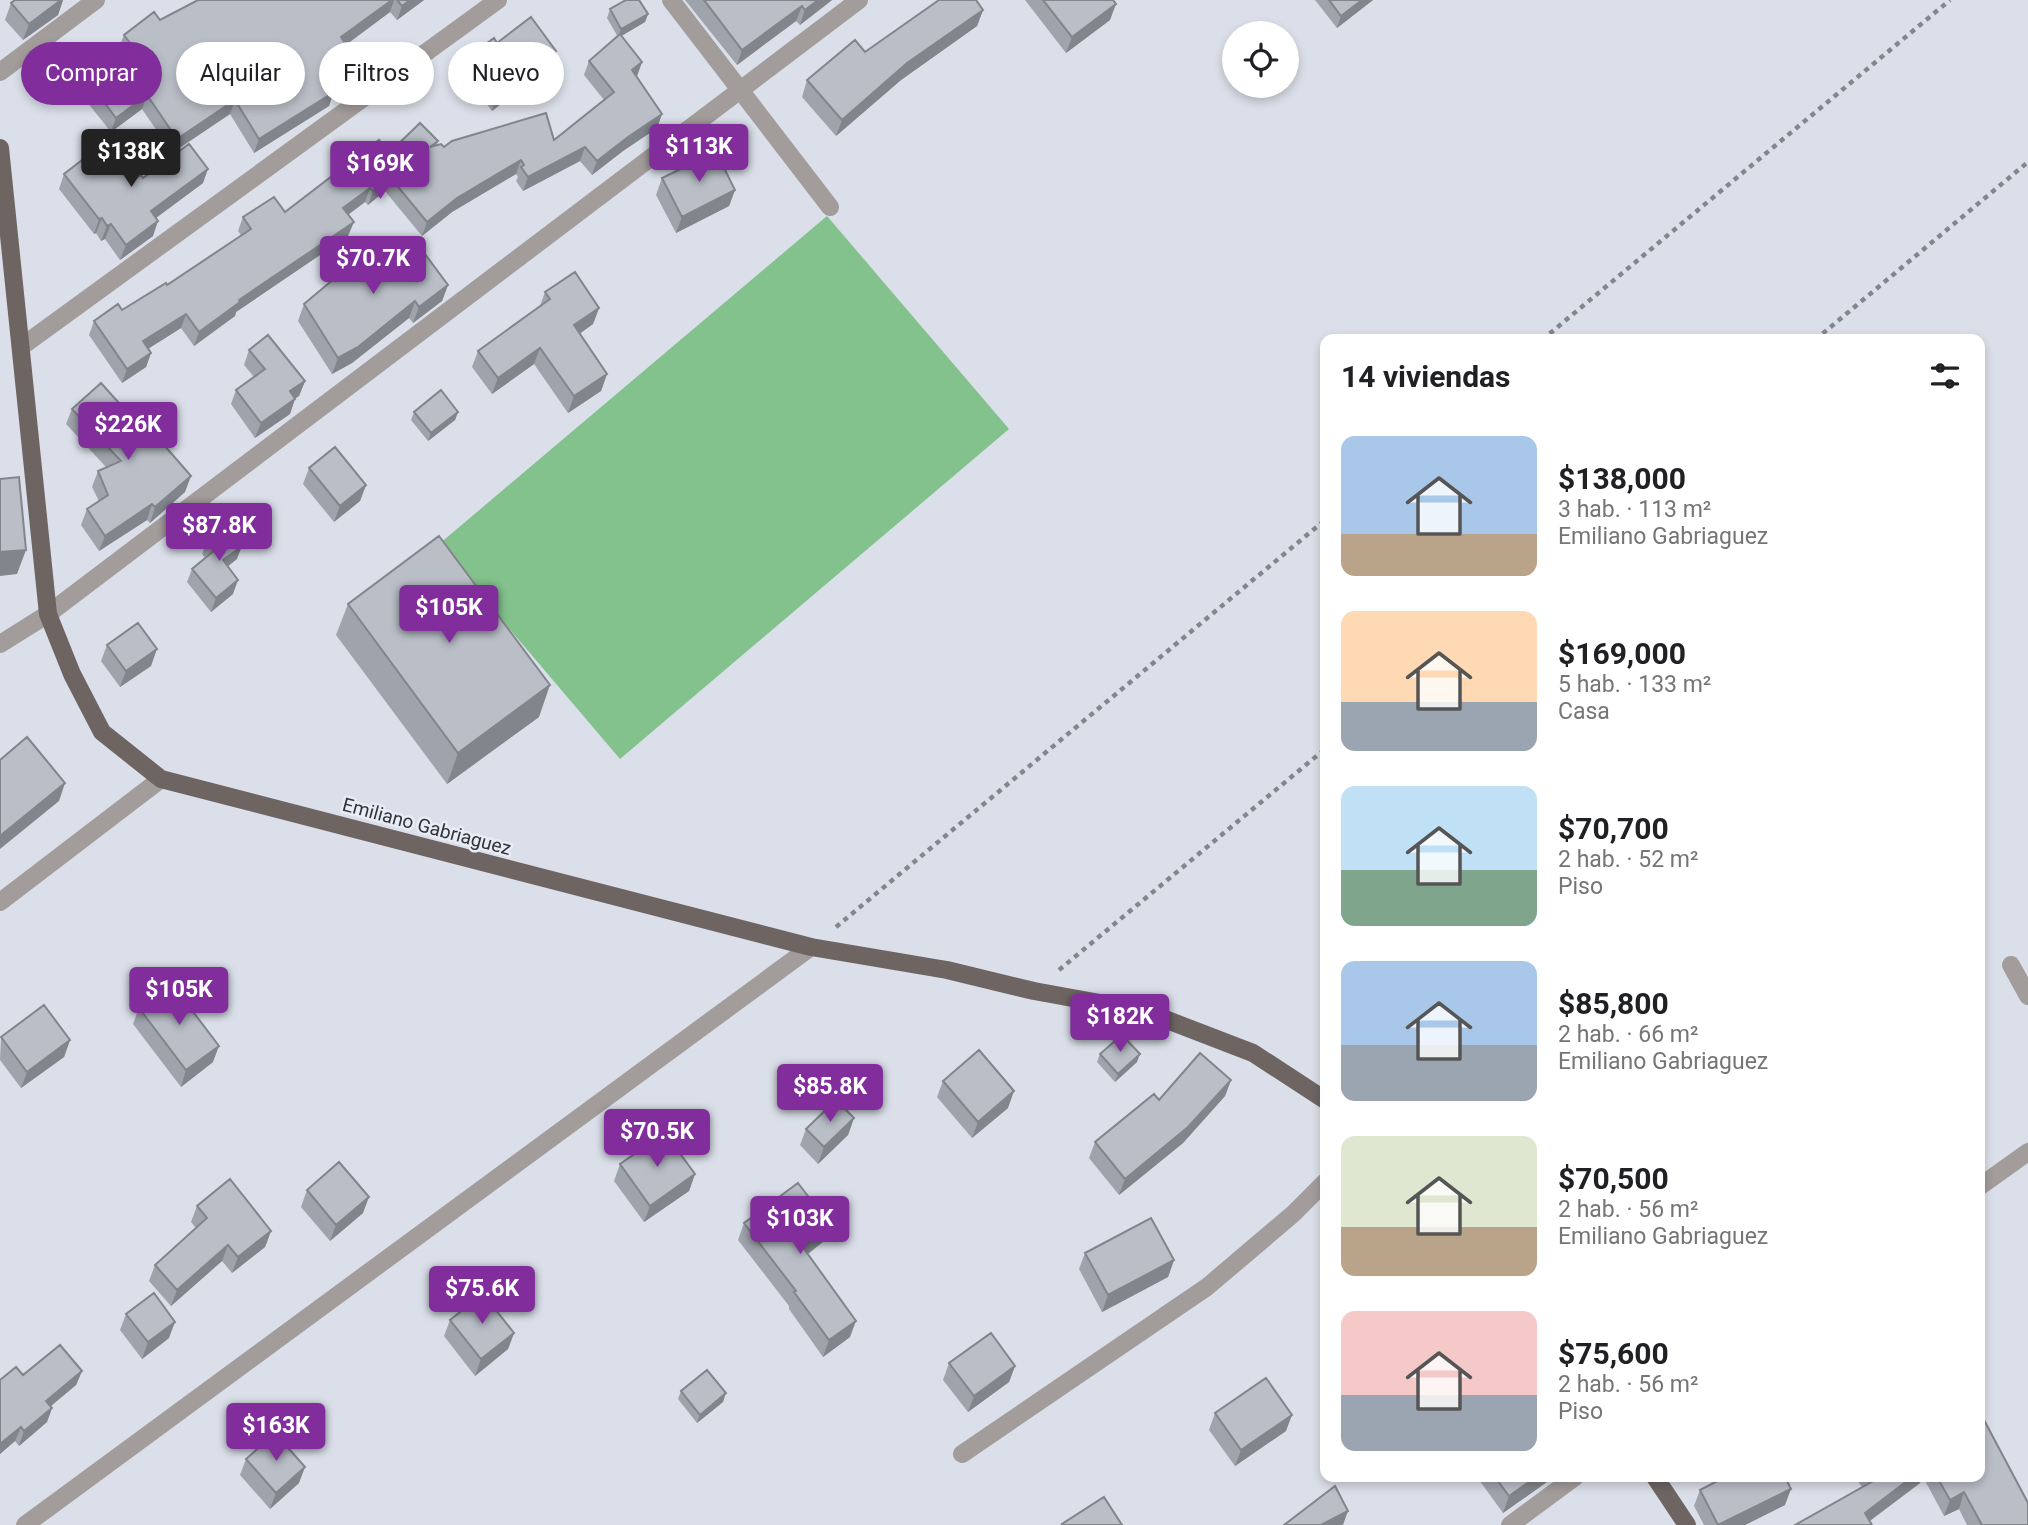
<!DOCTYPE html>
<html lang="es">
<meta charset="utf-8">
<style>
body{margin:0;font-family:Roboto,sans-serif;background:#f2f2f2;color:#202124;height:100vh;display:flex;flex-direction:column;font-size:26px;white-space:nowrap}
*{box-sizing:border-box;margin:0}
p{font-size:23px;color:#757577}
.icon{flex:none;width:38px;height:38px;fill:none;stroke:currentColor;stroke-width:2;stroke-linecap:round;stroke-linejoin:round}
.map{position:relative;flex:1;overflow:hidden}
.panel{position:absolute;left:1320px;top:334px;width:665px;height:1148px;display:flex;flex-direction:column;background:#fff;border-radius:14px;box-shadow:0 4px 10px #0003}
.panel>*{flex:none}
.guide{position:absolute;left:21px;top:42px;width:665px;height:63px;display:flex;gap:14px}
.buttons{position:absolute;left:1222px;top:21px;display:grid;gap:14px}
.buttons a{display:grid;place-items:center;width:77px;height:77px;border-radius:50%;background:#fff;box-shadow:0 4px 10px #0003;font-size:35px}
.price{position:absolute;translate:-50% -60px;padding:0 16px;border-radius:7px;background:#812d9c;color:#fff;font-size:23px;line-height:46px;filter:drop-shadow(0 2px 4px #0008)}
.price::after{content:'';position:absolute;left:50%;top:42px;width:21px;height:16px;margin-left:-10px;background:inherit;clip-path:polygon(0 0,100% 0,50% 100%)}
.price.on{background:#222;color:#fff}
ul{padding:0;list-style:none}
li{display:flex;align-items:center;gap:21px;height:175px;padding:0 21px}
li span{display:grid;place-items:center;flex:none;width:196px;height:140px;border-radius:14px;color:#555}
li>.icon{margin-inline-start:auto}
span .icon{width:84px;height:84px;fill:#fffc;stroke-width:1}
li b{font-size:30px}
h2{display:flex;justify-content:space-between;align-items:center;height:84px;padding:0 21px;font-size:30px}
.pill{padding:0 24px;border-radius:32px;background:#fff;box-shadow:0 4px 10px #0003;font-size:24px;line-height:63px}
.pill.on{background:#812d9c;color:#fff}
.map>svg:first-child{display:block}
.pitch{fill:#83c18d}
.lines{fill:none;stroke-linecap:round;stroke-linejoin:round}
.path{stroke:#83868d;stroke-width:4.5;stroke-dasharray:5 5;stroke-linecap:butt}
.minor{stroke:#a29c9b;stroke-width:18}
.major{stroke:#6e6563;stroke-width:18}
.wall{fill:#9fa3ab}
.shaded-wall{fill:#82858b}
.building{fill:#b9bec7;stroke:#82858b;stroke-width:2}
.labels{text-anchor:middle;stroke-width:5;stroke-linejoin:round;paint-order:stroke}
.street-label{font-size:19px;fill:#323438;stroke:#e7ecf6}
</style>
<div class="map">
<svg width="2028" height="1525" viewBox="0 0 2028 1525">
<rect width="100%" height="100%" fill="#dadfe9"/>
<path class="pitch" d="M 827,216 L 1009,429 L 620,759 L 438,545 Z"/>
<g class="lines">
<path class="path" d="M 1542,340 L 1950,0
M 1815,340 L 2028,162
M 836,927 L 1325,520
M 1059,970 L 1325,749"/>
<path class="minor" d="M 671,0 L 830,207
M 0,72 L 96,0
M 21,347 L 498,0
M 0,644 L 48,614 L 859,0
M 0,902 L 161,779
M 2011,965 L 2028,996
M 1979,1187 L 2028,1152
M 962,1454 L 1207,1287 L 1293,1214 L 1325,1182
M 25,1525 L 811,947
M 1510,1525 L 1575,1477"/>
<path class="major" d="M 0,148 L 48,614 L 72,674 L 102,732 L 161,779 L 811,947 L 947,970 L 1034,991 L 1144,1011 L 1253,1053 L 1325,1100
M 1655,1477 L 1687,1525"/>
</g>
<path class="wall" d="M 15,0 L 63,0 L 58,15 L 23,40 L 5,20 L 11,3 Z
M 198,0 L 424,0 L 397,20 L 390,12 L 346,45 L 355,59 L 349,73 L 330,85 L 329,106 L 254,153 L 230,114 L 172,153 L 142,109 L 111,132 L 79,92 L 85,77 L 120,51 L 118,49 L 124,35 L 160,20 Z
M 685,0 L 832,0 L 800,25 L 796,21 L 737,65 Z
M 1025,0 L 1113,0 L 1110,20 L 1066,53 Z
M 1315,0 L 1373,0 L 1337,28 Z
M 610,9 L 648,14 L 645,22 L 621,36 L 642,62 L 637,76 L 662,114 L 657,128 L 623,151 L 592,175 L 580,161 L 523,191 L 516,181 L 518,177 L 516,174 L 452,212 L 422,236 L 385,191 L 368,205 L 365,202 L 348,215 L 348,236 L 236,312 L 235,316 L 194,346 L 181,328 L 148,349 L 151,353 L 146,367 L 122,383 L 89,335 L 94,321 L 122,310 L 167,285 L 241,235 L 238,231 L 243,217 L 285,212 L 389,153 L 438,141 L 437,145 L 444,147 L 554,140 L 604,100 L 584,75 L 589,61 L 618,37 L 607,18 Z
M 983,10 L 977,26 L 901,80 L 836,136 L 802,97 L 807,80 L 865,52 Z
M 497,43 L 556,51 L 550,66 L 492,111 L 463,72 L 468,57 Z
M 64,174 L 132,181 L 143,178 L 203,183 L 156,218 L 153,236 L 120,260 L 105,239 L 101,241 L 96,233 L 94,234 L 59,189 Z
M 662,178 L 735,190 L 729,206 L 676,233 L 656,195 Z
M 375,266 L 448,285 L 442,301 L 413,323 L 409,318 L 352,363 L 332,374 L 298,321 L 304,304 Z
M 545,292 L 599,308 L 593,324 L 579,334 L 607,374 L 601,391 L 568,413 L 534,364 L 492,394 L 472,367 L 478,351 L 540,306 Z
M 249,350 L 305,381 L 299,396 L 295,398 L 290,414 L 255,438 L 231,404 L 236,390 L 254,377 L 244,365 Z
M 72,409 L 185,492 L 150,523 L 147,520 L 99,551 L 81,525 L 87,509 L 99,501 L 92,487 L 98,471 L 106,467 L 66,424 Z
M 414,412 L 458,412 L 455,420 L 428,441 L 411,420 Z
M 309,468 L 366,485 L 360,501 L 334,522 L 303,484 Z
M 207,541 L 237,559 L 228,566 L 233,594 L 211,612 L 187,582 L 192,569 L 205,558 L 202,554 Z
M 348,604 L 539,717 L 447,784 L 336,635 Z
M 107,645 L 151,666 L 120,687 L 101,661 Z
M 139,1008 L 213,1062 L 181,1087 L 133,1024 Z
M 1,1037 L 70,1040 L 64,1057 L 21,1088 L 0,1060 Z
M 1100,1054 L 1137,1062 L 1115,1082 L 1097,1062 Z
M 1231,1080 L 1225,1096 L 1183,1143 L 1119,1195 L 1089,1158 L 1095,1142 L 1159,1100 Z
M 943,1081 L 1008,1108 L 972,1138 L 937,1097 Z
M 854,1118 L 848,1135 L 818,1164 L 800,1145 L 806,1129 Z
M 620,1164 L 695,1174 L 689,1191 L 644,1222 L 614,1181 Z
M 307,1190 L 363,1213 L 330,1241 L 301,1207 Z
M 197,1206 L 271,1231 L 265,1247 L 232,1273 L 222,1261 L 171,1306 L 149,1281 L 155,1265 L 196,1228 L 191,1222 Z
M 744,1223 L 830,1225 L 824,1241 L 808,1254 L 850,1337 L 823,1357 L 789,1309 L 789,1306 L 738,1240 Z
M 1085,1253 L 1174,1260 L 1168,1277 L 1102,1312 L 1079,1269 Z
M 126,1314 L 169,1338 L 142,1359 L 120,1330 Z
M 450,1320 L 514,1333 L 508,1349 L 475,1376 L 444,1336 Z
M 949,1363 L 1015,1366 L 1009,1382 L 968,1412 L 943,1380 Z
M 82,1371 L 76,1385 L 51,1406 L 52,1408 L 47,1422 L 19,1446 L 15,1441 L 0,1454 L 0,1380 L 23,1375 Z
M 681,1391 L 723,1402 L 697,1423 L 678,1399 Z
M 1215,1413 L 1286,1431 L 1235,1466 L 1209,1430 Z
M 246,1459 L 299,1483 L 270,1509 L 240,1475 Z
M 1477,1477 L 1554,1477 L 1503,1513 Z
M 1855,1477 L 1922,1477 L 1920,1483 L 1870,1521 L 1795,1525 L 1862,1487 Z
M 1923,1477 L 1979,1477 L 2028,1525 L 1967,1525 L 1959,1509 L 1944,1516 Z
M 1700,1490 L 1785,1505 L 1745,1525 L 1704,1525 L 1694,1506 Z"/>
<path class="shaded-wall" d="M 61,0 L 63,0 L 58,15 L 23,40 L 29,24 Z
M 392,0 L 394,0 L 390,12 L 336,52 L 341,37 Z
M 410,0 L 424,0 L 397,20 L 402,6 Z
M 818,0 L 832,0 L 800,25 L 805,10 Z
M 1362,0 L 1373,0 L 1337,28 L 1341,16 Z
M 1116,4 L 1110,20 L 1066,53 L 1072,37 Z
M 802,6 L 796,21 L 737,65 L 742,50 Z
M 983,10 L 977,26 L 901,80 L 836,136 L 842,120 L 907,63 Z
M 648,14 L 645,22 L 618,38 L 621,29 Z
M 556,51 L 550,66 L 492,111 L 497,95 Z
M 355,59 L 349,73 L 320,92 L 325,77 Z
M 642,62 L 637,76 L 627,84 L 632,70 Z
M 334,92 L 329,106 L 254,153 L 259,139 Z
M 147,95 L 142,109 L 111,132 L 116,118 Z
M 235,100 L 230,114 L 172,153 L 177,139 Z
M 662,114 L 657,128 L 623,151 L 592,175 L 597,161 L 628,137 Z
M 585,147 L 580,161 L 523,191 L 528,177 Z
M 521,160 L 516,174 L 452,212 L 422,236 L 427,222 L 457,198 Z
M 208,169 L 203,183 L 145,226 L 151,211 Z
M 390,177 L 385,191 L 368,205 L 373,191 Z
M 370,188 L 365,202 L 338,222 L 343,208 Z
M 735,190 L 729,206 L 676,233 L 682,217 Z
M 102,218 L 96,233 L 94,234 L 99,219 Z
M 158,221 L 153,236 L 120,260 L 126,245 Z
M 354,222 L 348,236 L 236,312 L 235,316 L 194,346 L 199,332 L 239,300 Z
M 111,224 L 105,239 L 101,241 L 107,226 Z
M 448,285 L 442,301 L 413,323 L 419,307 Z
M 415,301 L 409,318 L 352,363 L 332,374 L 338,358 Z
M 599,308 L 593,324 L 568,342 L 574,325 Z
M 186,314 L 181,328 L 138,355 L 143,341 Z
M 540,348 L 534,364 L 492,394 L 498,378 Z
M 151,353 L 146,367 L 122,383 L 127,369 Z
M 607,374 L 601,391 L 568,413 L 574,396 Z
M 305,381 L 299,396 L 284,406 L 290,391 Z
M 295,399 L 290,414 L 255,438 L 261,423 Z
M 458,412 L 455,420 L 428,441 L 431,433 Z
M 191,476 L 185,492 L 150,523 L 155,507 Z
M 366,485 L 360,501 L 334,522 L 340,506 Z
M 152,504 L 147,520 L 99,551 L 105,536 Z
M 242,546 L 237,559 L 218,574 L 223,560 Z
M 26,550 L 17,574 L 0,576 L 0,552 Z
M 238,580 L 233,594 L 211,612 L 216,598 Z
M 157,649 L 151,666 L 120,687 L 126,671 Z
M 550,685 L 539,717 L 447,784 L 458,753 Z
M 65,783 L 59,801 L 0,849 L 0,836 Z
M 70,1040 L 64,1057 L 21,1088 L 27,1072 Z
M 219,1046 L 213,1062 L 181,1087 L 186,1070 Z
M 1140,1054 L 1137,1062 L 1115,1082 L 1118,1074 Z
M 1231,1080 L 1225,1096 L 1183,1143 L 1119,1195 L 1125,1179 Z
M 1014,1091 L 1008,1108 L 972,1138 L 978,1122 Z
M 854,1118 L 848,1135 L 818,1164 L 824,1147 Z
M 695,1174 L 689,1191 L 644,1222 L 650,1206 Z
M 369,1197 L 363,1213 L 330,1241 L 336,1225 Z
M 830,1225 L 824,1241 L 796,1263 L 802,1246 Z
M 271,1231 L 265,1247 L 232,1273 L 238,1257 Z
M 228,1245 L 222,1261 L 171,1306 L 177,1290 Z
M 1174,1260 L 1168,1277 L 1102,1312 L 1108,1295 Z
M 856,1321 L 850,1337 L 823,1357 L 829,1340 Z
M 175,1322 L 169,1338 L 142,1359 L 148,1342 Z
M 514,1333 L 508,1349 L 475,1376 L 481,1359 Z
M 1015,1366 L 1009,1382 L 968,1412 L 974,1396 Z
M 82,1371 L 76,1385 L 40,1415 L 46,1401 Z
M 726,1393 L 723,1402 L 697,1423 L 700,1415 Z
M 52,1408 L 47,1422 L 19,1446 L 24,1431 Z
M 1292,1415 L 1286,1431 L 1235,1466 L 1241,1450 Z
M 21,1427 L 15,1441 L 0,1454 L 0,1444 Z
M 305,1467 L 299,1483 L 270,1509 L 276,1493 Z
M 1536,1477 L 1554,1477 L 1503,1513 L 1509,1496 Z
M 1912,1477 L 1922,1477 L 1920,1483 L 1864,1525 L 1865,1513 Z
M 1791,1489 L 1785,1505 L 1745,1525 L 1719,1525 Z
M 1964,1492 L 1959,1509 L 1944,1516 L 1950,1500 Z
M 1348,1511 L 1343,1525 L 1321,1525 Z"/>
<path class="building" d="M 15,0 L 61,0 L 29,24 L 11,3 Z
M 198,0 L 392,0 L 341,37 L 355,59 L 325,77 L 334,92 L 259,139 L 235,100 L 177,139 L 147,95 L 116,118 L 85,77 L 130,43 L 124,35 L 154,12 L 160,20 Z
M 397,0 L 410,0 L 402,6 Z
M 626,0 L 639,0 L 648,14 L 621,29 L 610,9 Z
M 704,0 L 818,0 L 805,10 L 802,6 L 742,50 Z
M 939,0 L 976,0 L 983,10 L 907,63 L 842,120 L 807,80 L 855,40 L 865,52 Z
M 1043,0 L 1113,0 L 1116,4 L 1072,37 Z
M 1329,0 L 1362,0 L 1341,16 Z
M 531,17 L 556,51 L 497,95 L 468,57 L 494,38 L 497,43 Z
M 620,34 L 642,62 L 632,70 L 662,114 L 628,137 L 597,161 L 585,147 L 528,177 L 521,167 L 524,165 L 521,160 L 457,198 L 427,222 L 390,177 L 373,191 L 370,188 L 343,208 L 354,222 L 239,300 L 240,302 L 199,332 L 186,314 L 143,341 L 151,353 L 127,369 L 94,321 L 118,304 L 122,310 L 166,283 L 167,285 L 251,229 L 243,217 L 274,197 L 285,212 L 379,140 L 389,153 L 420,123 L 438,141 L 430,147 L 441,144 L 444,147 L 452,141 L 546,113 L 554,140 L 614,92 L 589,61 Z
M 103,144 L 132,181 L 141,175 L 143,178 L 189,144 L 208,169 L 151,211 L 158,221 L 126,245 L 111,224 L 107,226 L 102,218 L 99,219 L 64,174 Z
M 716,152 L 735,190 L 682,217 L 662,178 Z
M 413,238 L 448,285 L 419,307 L 415,301 L 358,347 L 338,358 L 304,304 L 365,253 L 375,266 Z
M 575,272 L 599,308 L 574,325 L 607,374 L 574,396 L 540,348 L 498,378 L 478,351 L 550,299 L 545,292 Z
M 268,335 L 305,381 L 290,391 L 295,399 L 261,423 L 236,390 L 265,369 L 249,350 Z
M 101,383 L 127,412 L 164,445 L 191,476 L 155,507 L 152,504 L 105,536 L 87,509 L 108,495 L 98,471 L 121,461 L 72,409 Z
M 441,390 L 458,412 L 431,433 L 414,412 Z
M 335,447 L 366,485 L 340,506 L 309,468 Z
M 19,477 L 26,550 L 0,552 L 0,479 Z
M 226,526 L 242,546 L 223,560 L 238,580 L 216,598 L 192,569 L 215,550 L 207,541 Z
M 439,536 L 550,685 L 458,753 L 348,604 Z
M 138,623 L 157,649 L 126,671 L 107,645 Z
M 27,737 L 65,783 L 0,836 L 0,760 Z
M 172,984 L 219,1046 L 186,1070 L 139,1008 Z
M 44,1005 L 70,1040 L 27,1072 L 1,1037 Z
M 1122,1035 L 1140,1054 L 1118,1074 L 1100,1054 Z
M 979,1050 L 1014,1091 L 978,1122 L 943,1081 Z
M 1200,1053 L 1231,1080 L 1188,1127 L 1125,1179 L 1095,1142 L 1154,1094 L 1159,1100 Z
M 836,1100 L 854,1118 L 824,1147 L 806,1129 Z
M 665,1133 L 695,1174 L 650,1206 L 620,1164 Z
M 339,1162 L 369,1197 L 336,1225 L 307,1190 Z
M 230,1179 L 271,1231 L 238,1257 L 228,1245 L 177,1290 L 155,1265 L 207,1218 L 197,1206 Z
M 798,1183 L 830,1225 L 802,1246 L 856,1321 L 829,1340 L 794,1292 L 796,1291 L 744,1223 Z
M 1151,1218 L 1174,1260 L 1108,1295 L 1085,1253 Z
M 154,1293 L 175,1322 L 148,1342 L 126,1314 Z
M 483,1294 L 514,1333 L 481,1359 L 450,1320 Z
M 991,1333 L 1015,1366 L 974,1396 L 949,1363 Z
M 60,1345 L 82,1371 L 46,1401 L 52,1408 L 24,1431 L 21,1427 L 0,1444 L 0,1380 L 16,1367 L 23,1375 Z
M 707,1370 L 726,1393 L 700,1415 L 681,1391 Z
M 1266,1378 L 1292,1415 L 1241,1450 L 1215,1413 Z
M 1984,1420 L 2028,1503 L 2028,1525 L 1982,1525 L 1964,1492 L 1950,1500 L 1937,1477 L 1979,1477 L 1979,1423 Z
M 275,1433 L 305,1467 L 276,1493 L 246,1459 Z
M 1495,1477 L 1536,1477 L 1509,1496 Z
M 1725,1477 L 1785,1477 L 1791,1489 L 1718,1525 L 1700,1490 Z
M 1873,1477 L 1912,1477 L 1865,1513 L 1872,1525 L 1795,1525 L 1875,1480 Z
M 1335,1486 L 1348,1511 L 1321,1525 L 1284,1525 Z
M 1104,1497 L 1122,1525 L 1063,1525 L 1062,1524 Z"/>
<g class="labels">
<g class="street-label">
<text transform="translate(427 826) rotate(15)" y="7">Emiliano Gabriaguez</text>
</g>
</g>
</svg>
<div class="buttons">
<a><svg class="icon" aria-label="locate" viewBox="0 0 24 24"><circle cx="12" cy="12" r="6"/><path d="M12 2v4M12 18v4M2 12h4M18 12h4"/></svg></a>
</div>
<b class="price" style="left:699px;top:184px">$113K</b>
<b class="price on" style="left:131px;top:189px">$138K</b>
<b class="price" style="left:380px;top:201px">$169K</b>
<b class="price" style="left:373px;top:296px">$70.7K</b>
<b class="price" style="left:128px;top:462px">$226K</b>
<b class="price" style="left:219px;top:563px">$87.8K</b>
<b class="price" style="left:449px;top:645px">$105K</b>
<b class="price" style="left:179px;top:1027px">$105K</b>
<b class="price" style="left:1120px;top:1054px">$182K</b>
<b class="price" style="left:830px;top:1124px">$85.8K</b>
<b class="price" style="left:657px;top:1169px">$70.5K</b>
<b class="price" style="left:800px;top:1256px">$103K</b>
<b class="price" style="left:482px;top:1326px">$75.6K</b>
<b class="price" style="left:276px;top:1463px">$163K</b>
<div class="guide">
<a class="pill on">Comprar</a>
<a class="pill">Alquilar</a>
<a class="pill">Filtros</a>
<a class="pill">Nuevo</a>
</div>
<section class="panel">
<h2>14 viviendas<svg class="icon" aria-label="filters" viewBox="0 0 24 24"><path d="M4 7h16M4 17h16"/><circle cx="9" cy="7" r="2"/><circle cx="15" cy="17" r="2"/></svg></h2>
<ul>
<li><span style="background:linear-gradient(#a9c7e8 70%,#b9a48a 0)"><svg class="icon" aria-label="home" viewBox="0 0 24 24"><path d="M3 11l9-7 9 7M6 9v11h12V9"/></svg></span><div><b>$138,000</b><p>3 hab. · 113 m²</p><p>Emiliano Gabriaguez</p></div></li>
<li><span style="background:linear-gradient(#ffd9b3 65%,#9aa5b1 0)"><svg class="icon" aria-label="home" viewBox="0 0 24 24"><path d="M3 11l9-7 9 7M6 9v11h12V9"/></svg></span><div><b>$169,000</b><p>5 hab. · 133 m²</p><p>Casa</p></div></li>
<li><span style="background:linear-gradient(#bfe0f5 60%,#7fa58c 0)"><svg class="icon" aria-label="home" viewBox="0 0 24 24"><path d="M3 11l9-7 9 7M6 9v11h12V9"/></svg></span><div><b>$70,700</b><p>2 hab. · 52 m²</p><p>Piso</p></div></li>
<li><span style="background:linear-gradient(#a9c7e8 60%,#9aa5b1 0)"><svg class="icon" aria-label="home" viewBox="0 0 24 24"><path d="M3 11l9-7 9 7M6 9v11h12V9"/></svg></span><div><b>$85,800</b><p>2 hab. · 66 m²</p><p>Emiliano Gabriaguez</p></div></li>
<li><span style="background:linear-gradient(#dfe7d0 65%,#b9a48a 0)"><svg class="icon" aria-label="home" viewBox="0 0 24 24"><path d="M3 11l9-7 9 7M6 9v11h12V9"/></svg></span><div><b>$70,500</b><p>2 hab. · 56 m²</p><p>Emiliano Gabriaguez</p></div></li>
<li><span style="background:linear-gradient(#f6c9c9 60%,#9aa5b1 0)"><svg class="icon" aria-label="home" viewBox="0 0 24 24"><path d="M3 11l9-7 9 7M6 9v11h12V9"/></svg></span><div><b>$75,600</b><p>2 hab. · 56 m²</p><p>Piso</p></div></li>
</ul>
</section>
</div>
